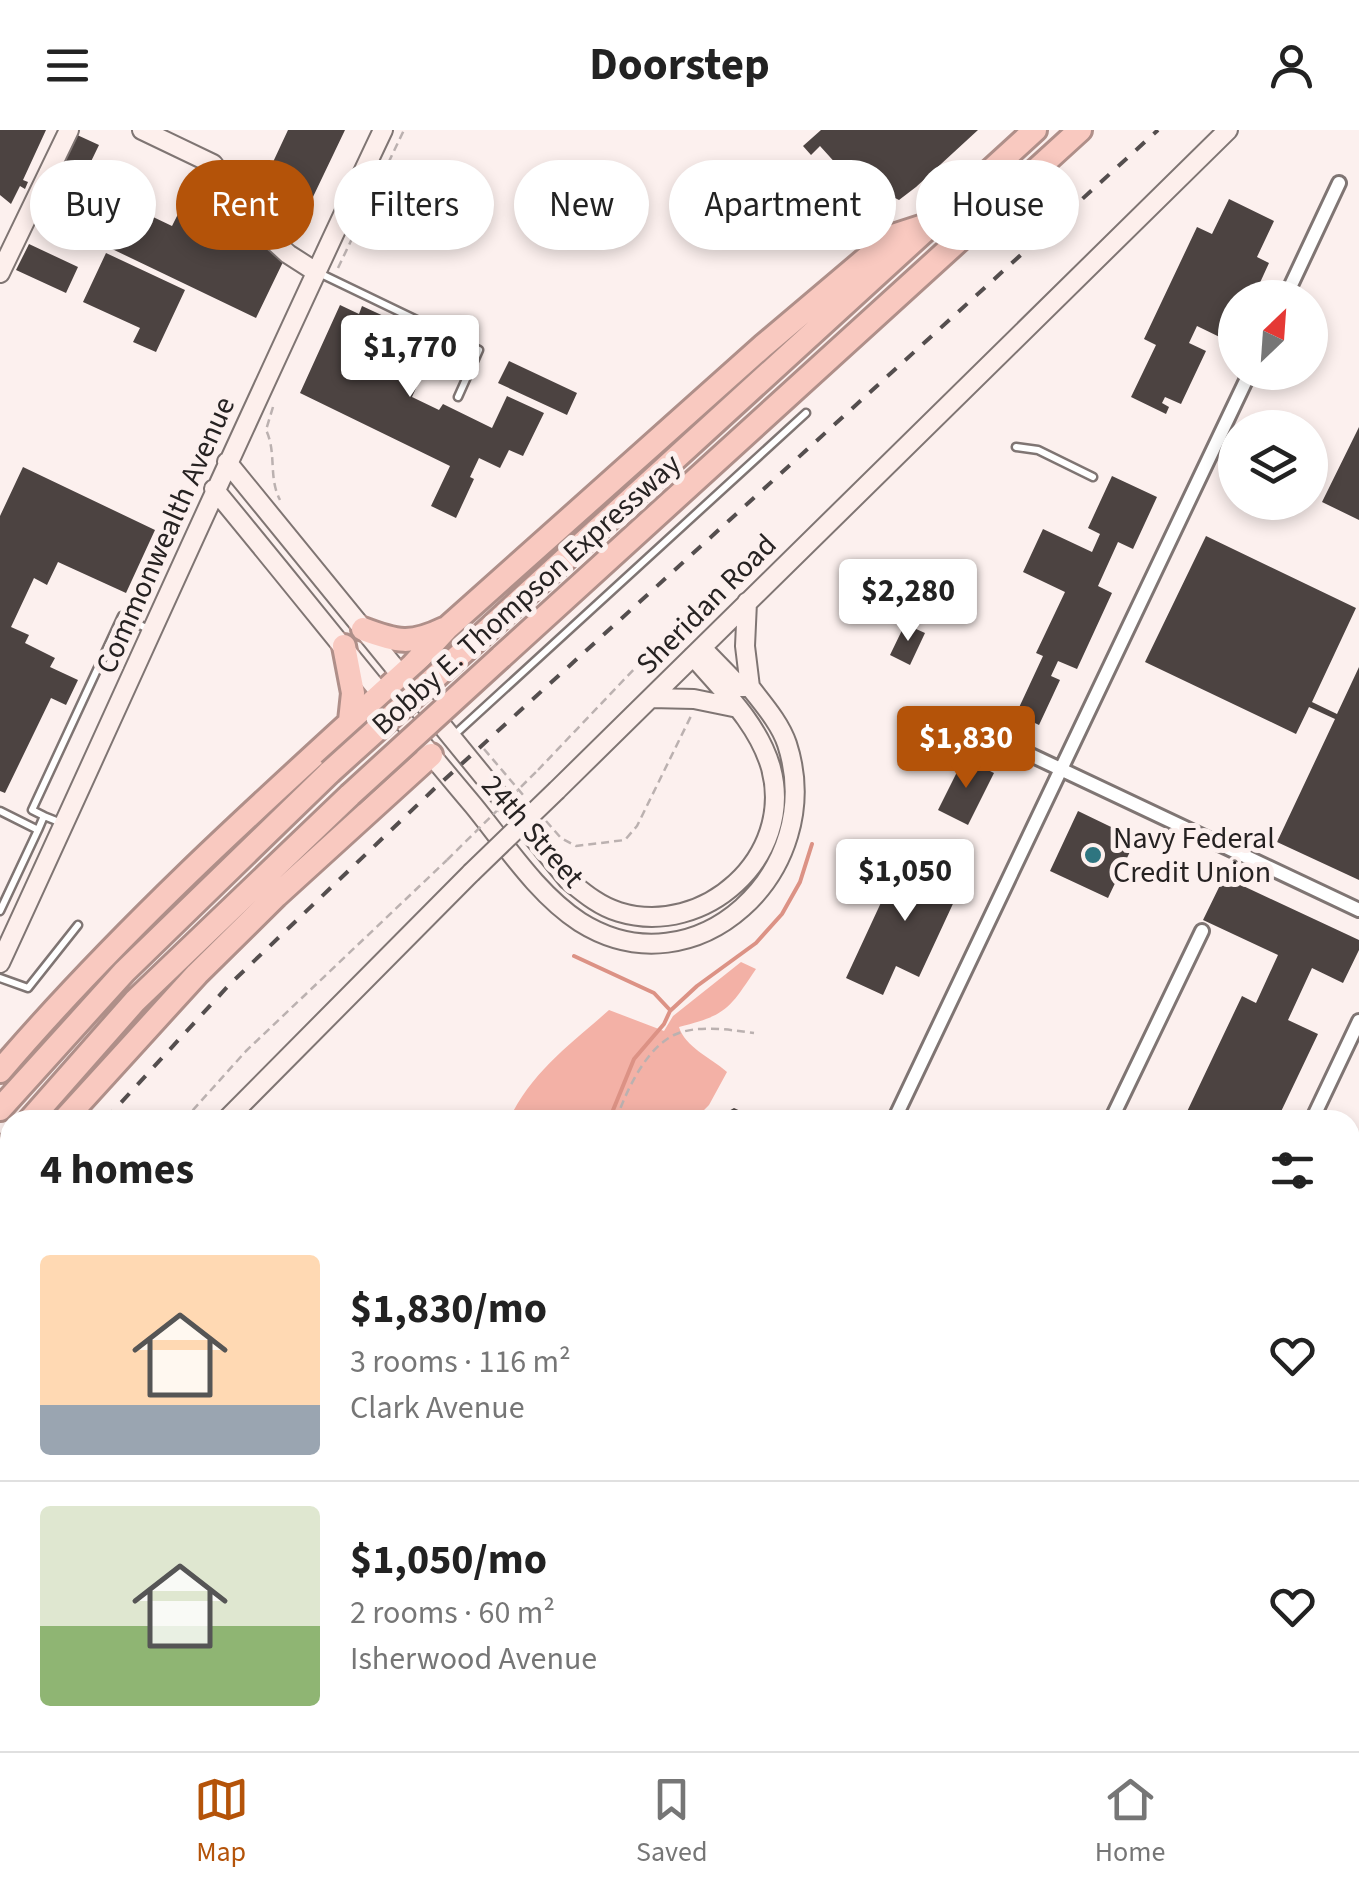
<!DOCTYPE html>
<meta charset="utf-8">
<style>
body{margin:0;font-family:"Source Sans 3",sans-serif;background:#f2f2f2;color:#222;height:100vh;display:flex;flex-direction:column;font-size:38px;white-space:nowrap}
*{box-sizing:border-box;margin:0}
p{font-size:32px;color:#767676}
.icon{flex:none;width:55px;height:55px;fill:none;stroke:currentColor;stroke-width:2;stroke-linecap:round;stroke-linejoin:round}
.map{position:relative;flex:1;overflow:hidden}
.panel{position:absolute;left:0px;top:980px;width:1360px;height:642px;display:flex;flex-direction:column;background:#fff;border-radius:30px 30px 0 0;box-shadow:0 5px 15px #0003}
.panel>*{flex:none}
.hud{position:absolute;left:30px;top:30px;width:1300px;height:90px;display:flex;gap:20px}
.needle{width:65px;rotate:25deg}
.buttons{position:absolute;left:1218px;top:150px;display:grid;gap:20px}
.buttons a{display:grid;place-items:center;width:110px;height:110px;border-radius:50%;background:#fff;box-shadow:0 5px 15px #0003;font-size:50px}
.price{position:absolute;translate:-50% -85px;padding:0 22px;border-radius:10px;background:#fff;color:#222;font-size:32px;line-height:65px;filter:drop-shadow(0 2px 5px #0008)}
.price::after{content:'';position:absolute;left:50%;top:60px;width:30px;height:22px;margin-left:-15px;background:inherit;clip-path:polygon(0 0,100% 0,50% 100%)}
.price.selected{background:#b45309;color:#fff}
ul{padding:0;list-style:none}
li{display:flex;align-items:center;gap:30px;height:250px;padding:0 40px}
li+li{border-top:2px solid #e0e0e0}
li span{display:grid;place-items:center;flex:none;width:280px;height:200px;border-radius:10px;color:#555}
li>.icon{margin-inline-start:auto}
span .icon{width:120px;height:120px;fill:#fffc;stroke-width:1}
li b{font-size:42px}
h2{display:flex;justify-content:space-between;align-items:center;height:120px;padding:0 40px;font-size:42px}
.tag{padding:0 35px;border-radius:45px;background:#fff;box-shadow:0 5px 15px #0003;font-size:35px;line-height:90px}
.tag.selected{background:#b45309;color:#fff}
header{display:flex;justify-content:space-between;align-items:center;height:130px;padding:0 40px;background:#fff;font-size:45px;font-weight:700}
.dock{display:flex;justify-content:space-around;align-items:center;height:140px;border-top:2px solid #e0e0e0;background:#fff;font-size:28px;color:#767676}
.dock a{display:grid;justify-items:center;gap:5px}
.dock .selected{color:#b45309}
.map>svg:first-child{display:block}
.green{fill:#f3b1a6}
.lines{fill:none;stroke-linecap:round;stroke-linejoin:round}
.stream{stroke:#dc9285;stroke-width:4}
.building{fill:#4c4341}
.lane-casing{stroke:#7f7573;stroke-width:11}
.street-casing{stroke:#7f7573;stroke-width:18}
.secondary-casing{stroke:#7f7573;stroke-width:22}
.highway-casing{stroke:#af8f89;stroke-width:28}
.path{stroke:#bbb1b0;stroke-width:2.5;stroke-dasharray:8 5;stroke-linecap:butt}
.lane{stroke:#fff;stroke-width:6}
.street{stroke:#fff;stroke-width:12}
.secondary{stroke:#fdefec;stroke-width:18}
.highway{stroke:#f9c9c0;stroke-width:22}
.rail{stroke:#544e4e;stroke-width:4;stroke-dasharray:12 12;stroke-linecap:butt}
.secondary-bridge-casing{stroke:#7f7573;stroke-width:22;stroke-linecap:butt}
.highway-bridge-casing{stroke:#af8f89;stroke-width:28;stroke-linecap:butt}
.path-bridge{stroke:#bbb1b0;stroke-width:2.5;stroke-dasharray:8 5;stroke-linecap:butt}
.secondary-bridge{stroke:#fdefec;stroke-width:18}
.highway-bridge{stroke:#f9c9c0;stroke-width:22}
.poi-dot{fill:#2e7580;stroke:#fcf0ee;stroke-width:4}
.labels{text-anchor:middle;stroke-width:10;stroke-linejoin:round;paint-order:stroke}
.street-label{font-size:30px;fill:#262222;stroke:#fcf0ee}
.poi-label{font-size:30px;fill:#262222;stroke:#fcf0ee;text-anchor:start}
</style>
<header><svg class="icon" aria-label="menu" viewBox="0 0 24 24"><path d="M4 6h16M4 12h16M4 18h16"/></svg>Doorstep<svg class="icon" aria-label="person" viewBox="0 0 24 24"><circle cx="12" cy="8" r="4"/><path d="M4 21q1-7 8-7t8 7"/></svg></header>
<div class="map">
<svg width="1359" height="1621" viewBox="0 0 1359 1621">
<rect width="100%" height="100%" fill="#fcf0ee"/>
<path class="green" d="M 741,832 L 756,839 C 729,879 727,885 679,897 C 685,917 710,927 727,942 L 709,975 L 694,990 L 509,990 C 532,941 570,915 609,880 L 664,901 L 673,886 Z
M 0,1341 L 10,1351 L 10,1542 L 0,1533 Z
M 1081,1612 L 1153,1613 L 1171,1621 L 1077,1621 Z
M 310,1613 L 535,1613 L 531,1621 L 317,1621 Z
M 933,1613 L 933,1612 L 985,1613 L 981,1621 L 929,1621 Z
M 994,1613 L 994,1612 L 1060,1613 L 1056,1621 L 990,1621 Z"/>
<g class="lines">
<path class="stream" d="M 574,826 L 654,863 L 669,879
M 609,990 L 634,929 L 664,894 L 670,881 L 697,856 L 756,813 L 782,784 L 800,752 L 812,714
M 0,1446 L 10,1464
M 425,1612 L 429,1621
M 443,1621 L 448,1612"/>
</g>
<path class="building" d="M 0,0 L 46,0 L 23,50 L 28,52 L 25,59 L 20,56 L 11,74 L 0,65 Z
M 288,0 L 345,0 L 290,115 L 253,75 Z
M 821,0 L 978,0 L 916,57 L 899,70 L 891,66 L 876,78 L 820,16 L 811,25 L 803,16 Z
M 75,4 L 99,15 L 68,79 L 44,67 Z
M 1229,69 L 1274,91 L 1257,127 L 1269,133 L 1253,168 L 1235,168 L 1235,206 L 1232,213 L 1197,196 L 1189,213 L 1206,221 L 1181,274 L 1165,267 L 1162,273 L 1169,277 L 1166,284 L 1131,267 L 1156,215 L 1144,209 L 1197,97 L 1212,104 Z
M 130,76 L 172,96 L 179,82 L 224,103 L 235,79 L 283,132 L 256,188 L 110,118 Z
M 29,114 L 78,137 L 66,163 L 16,140 Z
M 106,123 L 185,160 L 156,222 L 133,212 L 140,198 L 83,172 Z
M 340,175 L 359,184 L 362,176 L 416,201 L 432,223 L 412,267 L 439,280 L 443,274 L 492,298 L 507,266 L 544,283 L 523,326 L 509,320 L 500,338 L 479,328 L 470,347 L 474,349 L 456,388 L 431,376 L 450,336 L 300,263 Z
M 509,231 L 577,263 L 567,285 L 498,253 Z
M 1359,297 L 1359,390 L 1322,372 Z
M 23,337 L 155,400 L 126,463 L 58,432 L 47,455 L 34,448 L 11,497 L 29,505 L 25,513 L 55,528 L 50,537 L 78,550 L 66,575 L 51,568 L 5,663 L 0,661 L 0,386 Z
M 1112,346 L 1157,367 L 1133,419 L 1118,412 L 1098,456 L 1112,463 L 1077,539 L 1058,531 L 1051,546 L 1060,550 L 1039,595 L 1016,584 L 1043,526 L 1036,523 L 1065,462 L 1023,442 L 1043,399 L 1092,422 L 1100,404 L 1088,398 Z
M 1206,406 L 1356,478 L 1312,572 L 1337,584 L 1359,537 L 1359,750 L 1277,712 L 1335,589 L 1309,577 L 1296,604 L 1145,532 Z
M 905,494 L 925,503 L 910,535 L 890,525 Z
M 964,628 L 994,643 L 968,695 L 938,680 Z
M 1078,681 L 1136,709 L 1108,768 L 1050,741 Z
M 904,723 L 964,750 L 919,847 L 896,836 L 883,865 L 846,848 Z
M 1224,747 L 1359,810 L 1359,820 L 1343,853 L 1312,838 L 1288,890 L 1318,904 L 1277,990 L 1183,990 L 1242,866 L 1256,873 L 1278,825 L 1203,790 Z
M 734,978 L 760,990 L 713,990 Z
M 1350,1528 L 1359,1532 L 1350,1554 Z
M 1350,1556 L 1359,1560 L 1350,1587 Z
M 569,1612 L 658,1612 L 656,1617 L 665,1621 L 565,1621 Z"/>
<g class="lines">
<defs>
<path id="lane" d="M 317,142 L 479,220 L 458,267
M 1016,317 L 1038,320 L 1093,347
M 452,607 L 806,283
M 0,681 L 38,700 L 44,686 L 64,694
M 44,686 L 32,680 L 122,486 L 150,500
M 0,781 L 38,700
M 0,848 L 28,858 L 78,795
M 1350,1120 L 1359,1102
M 1350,1194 L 1359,1175
M 1350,1303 L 1359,1284
M 1350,1414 L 1359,1393
M 1350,1455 L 1359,1460"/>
<path id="street" d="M 1285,168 L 1339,53
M 982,602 L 1359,780
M 894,990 L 1250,242
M 1111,990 L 1202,801
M 1312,990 L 1359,891
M 1350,1260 L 1359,1265
M 1350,1510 L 1359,1515
M 773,1612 L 790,1621
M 1176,1612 L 1194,1621
M 555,1621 L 559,1612
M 1066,1621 L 1070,1612"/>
<path id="secondary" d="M 142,0 L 213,34 L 265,103 L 288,124 L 316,142
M 0,143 L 69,0
M 227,332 L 568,750 C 584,763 599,776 619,782 C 704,808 795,727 771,638 C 758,593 723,561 693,526
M 214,359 C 301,464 385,571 473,675 C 505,714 537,764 580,792 C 696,865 828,740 787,614 C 780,593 763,574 750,557 L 740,557 L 702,518
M 747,472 L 745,516 L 750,557
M 651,568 L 694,569 L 738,578
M 557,660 L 1228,0
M 0,833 C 128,556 252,276 383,0
M 226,990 L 471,743
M 0,1260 L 10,1248"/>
<path id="highway" d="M 363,499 C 397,512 411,515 444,499
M 482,505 L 1035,0
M 344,516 L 353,563 L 350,591
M 501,527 L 1080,0
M 0,941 C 126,794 269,666 412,536 L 447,498 L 763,216 L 893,106 L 933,93
M 0,979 L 124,842 L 330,642
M 30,990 L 135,871 L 350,665
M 64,990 L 197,844 L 276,766 L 431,625
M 0,1025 L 10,1013
M 0,1060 L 10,1049"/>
</defs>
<use href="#lane" class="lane-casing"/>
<use href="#street" class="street-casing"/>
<use href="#secondary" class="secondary-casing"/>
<use href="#highway" class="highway-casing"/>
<path class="path" d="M 338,138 L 404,0
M 273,277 L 266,300 C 277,323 268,347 280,370
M 484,619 L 524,666
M 538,640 L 657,515 L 667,526
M 546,691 L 561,708 L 576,716 L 625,710 L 637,696 L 692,584
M 184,990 L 246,921 L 447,730
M 616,990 C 626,962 645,919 674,905 C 697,894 731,900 754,903
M 0,1208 L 10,1194
M 667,1612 L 685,1621
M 880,1612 L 898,1621
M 463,1621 L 469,1612
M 713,1621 L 717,1612
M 833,1621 L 838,1612"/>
<use href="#lane" class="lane"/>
<use href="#street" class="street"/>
<use href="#secondary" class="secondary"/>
<use href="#highway" class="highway"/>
<path class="rail" d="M 105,990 L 229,855 L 433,660 L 1158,0
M 0,1099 L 10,1087"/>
<defs>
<path id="secondary-bridge" d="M 471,743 L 557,660"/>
<path id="highway-bridge" d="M 330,642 L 482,505
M 350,665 L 501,527"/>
</defs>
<use href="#secondary-bridge" class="secondary-bridge-casing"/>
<use href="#highway-bridge" class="highway-bridge-casing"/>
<path class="path-bridge" d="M 447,730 L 538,640"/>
<use href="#secondary-bridge" class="secondary-bridge"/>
<use href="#highway-bridge" class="highway-bridge"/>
</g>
<circle class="poi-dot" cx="1093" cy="725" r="10"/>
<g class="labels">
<g class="street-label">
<text transform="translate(165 405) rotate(-66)" y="10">Commonwealth Avenue</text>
<text transform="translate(526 464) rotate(-42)" y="10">Bobby E. Thompson Expressway</text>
<text transform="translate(706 474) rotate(-45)" y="10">Sheridan Road</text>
<text transform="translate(533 701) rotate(49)" y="10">24th Street</text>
</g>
<g class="poi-label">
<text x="1113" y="718">Navy Federal<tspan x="1113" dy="34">Credit Union</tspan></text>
</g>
</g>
</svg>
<div class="buttons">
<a><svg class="needle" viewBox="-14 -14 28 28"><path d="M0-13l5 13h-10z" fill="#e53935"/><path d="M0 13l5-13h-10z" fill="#767676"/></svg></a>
<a><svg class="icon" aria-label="layers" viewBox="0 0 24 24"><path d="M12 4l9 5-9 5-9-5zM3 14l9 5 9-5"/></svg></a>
</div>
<b class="price" style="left:410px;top:270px">$1,770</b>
<b class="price" style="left:908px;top:514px">$2,280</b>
<b class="price selected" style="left:966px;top:661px">$1,830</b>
<b class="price" style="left:905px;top:794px">$1,050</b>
<div class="hud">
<a class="tag">Buy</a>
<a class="tag selected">Rent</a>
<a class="tag">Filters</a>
<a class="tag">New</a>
<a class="tag">Apartment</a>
<a class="tag">House</a>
</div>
<section class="panel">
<h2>4 homes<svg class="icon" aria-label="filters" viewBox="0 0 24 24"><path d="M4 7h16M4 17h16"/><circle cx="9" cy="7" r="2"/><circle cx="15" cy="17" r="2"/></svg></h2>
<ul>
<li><span style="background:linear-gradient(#ffd9b3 75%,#9aa5b1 0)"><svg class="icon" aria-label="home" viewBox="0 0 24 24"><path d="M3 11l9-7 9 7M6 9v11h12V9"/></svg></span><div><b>$1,830/mo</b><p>3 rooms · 116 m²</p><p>Clark Avenue</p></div><svg class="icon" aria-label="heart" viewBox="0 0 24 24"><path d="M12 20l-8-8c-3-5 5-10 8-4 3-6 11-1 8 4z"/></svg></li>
<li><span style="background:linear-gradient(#dfe7d0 60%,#8fb573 0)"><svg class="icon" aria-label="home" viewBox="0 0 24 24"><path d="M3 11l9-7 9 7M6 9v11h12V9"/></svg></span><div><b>$1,050/mo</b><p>2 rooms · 60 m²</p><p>Isherwood Avenue</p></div><svg class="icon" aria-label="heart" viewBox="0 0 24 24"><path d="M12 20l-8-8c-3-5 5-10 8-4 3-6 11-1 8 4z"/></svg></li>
</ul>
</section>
</div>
<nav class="dock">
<a class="selected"><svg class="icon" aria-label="map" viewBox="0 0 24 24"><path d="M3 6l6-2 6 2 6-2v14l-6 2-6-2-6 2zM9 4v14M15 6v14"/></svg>Map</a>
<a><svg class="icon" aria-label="saved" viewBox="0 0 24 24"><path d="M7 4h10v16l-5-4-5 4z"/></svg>Saved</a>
<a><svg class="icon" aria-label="home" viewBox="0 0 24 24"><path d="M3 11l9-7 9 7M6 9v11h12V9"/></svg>Home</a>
</nav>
